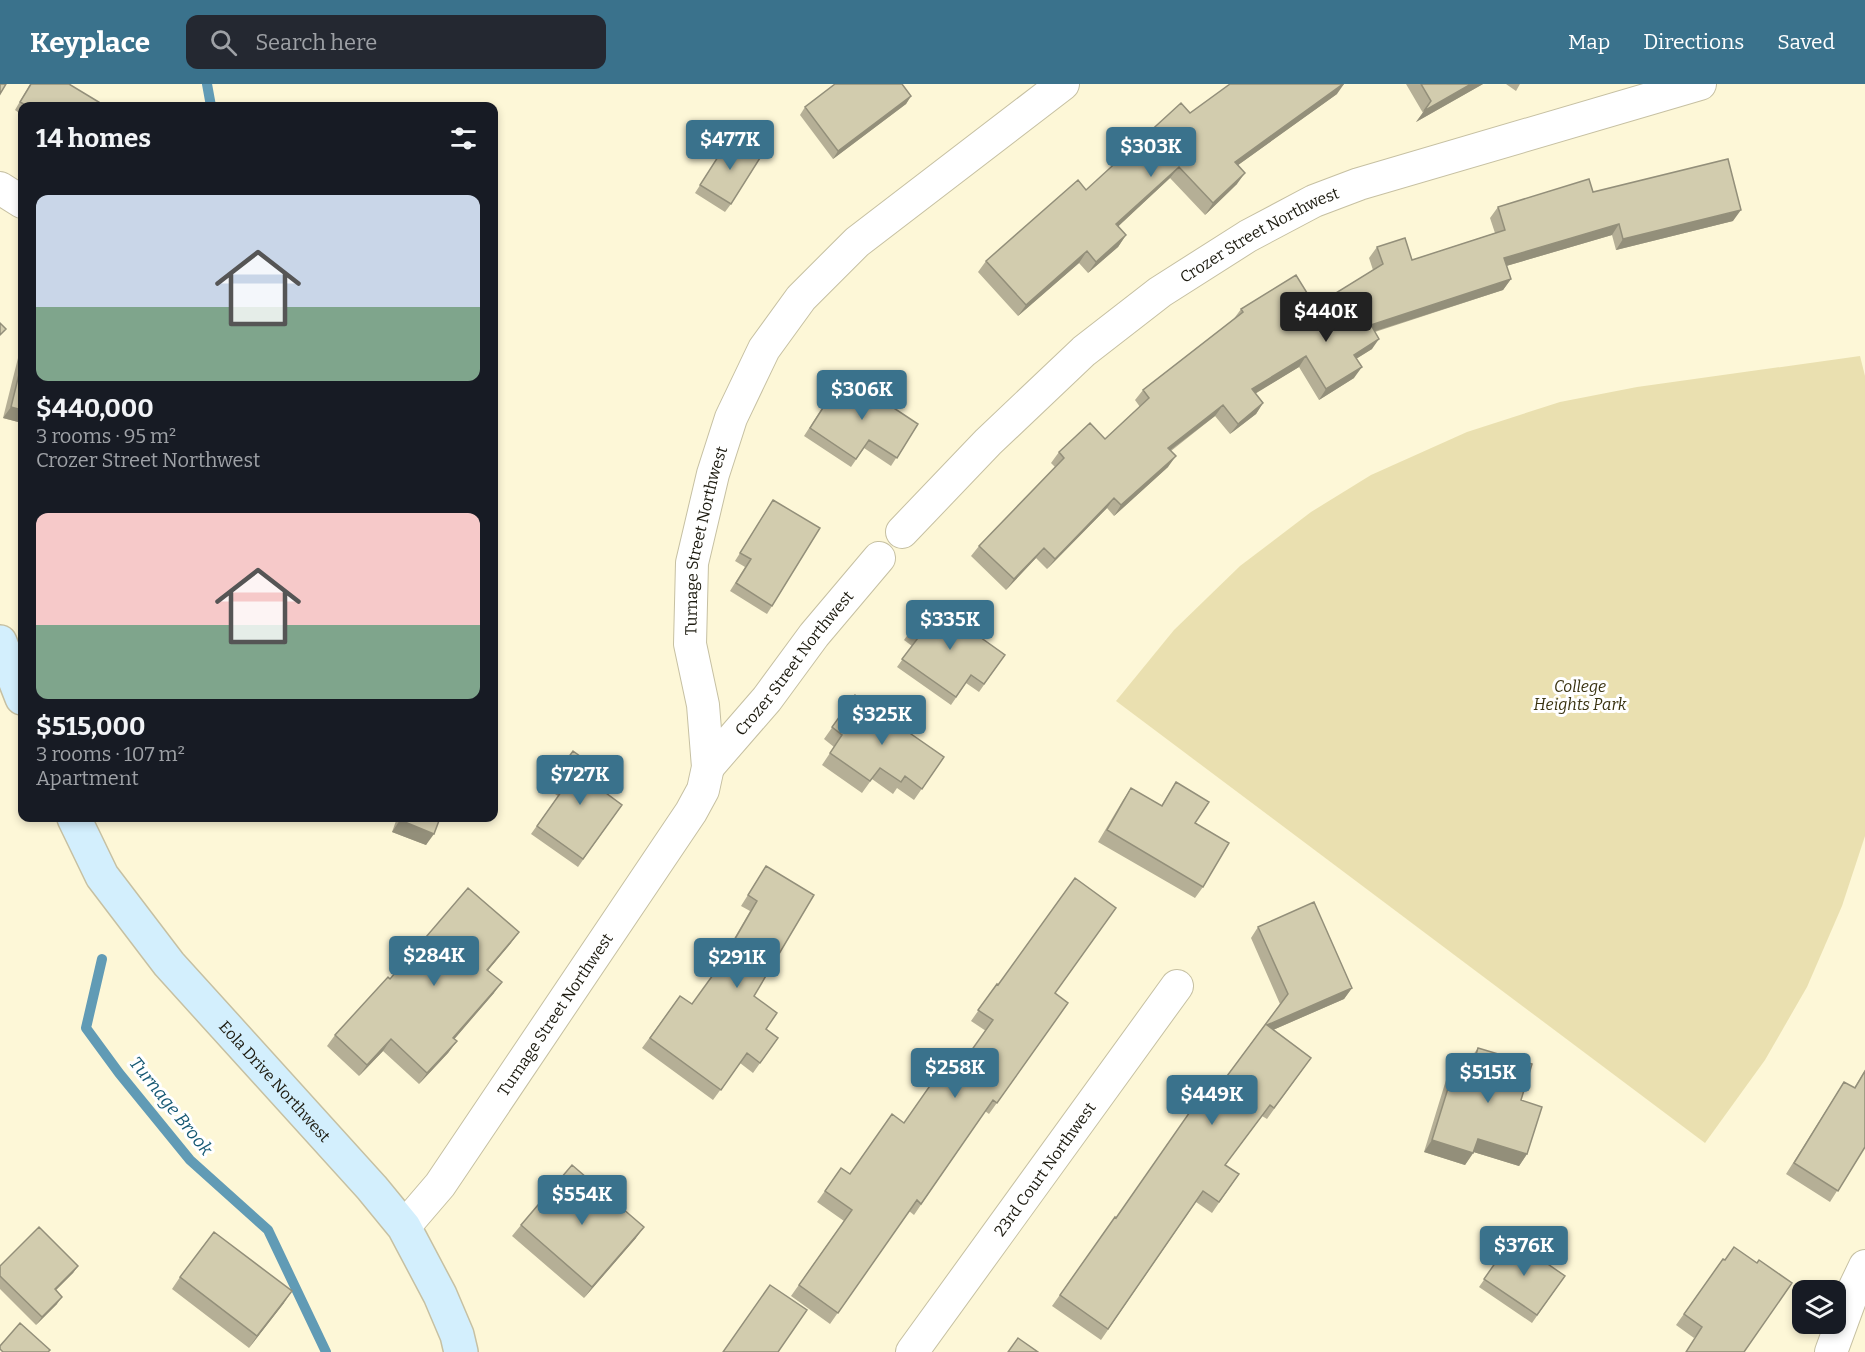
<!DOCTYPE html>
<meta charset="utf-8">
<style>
body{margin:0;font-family:Bitter,serif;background:#242831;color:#f1f3f6;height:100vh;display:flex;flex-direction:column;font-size:22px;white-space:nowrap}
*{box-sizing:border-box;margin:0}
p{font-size:20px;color:#9ea1a6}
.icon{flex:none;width:33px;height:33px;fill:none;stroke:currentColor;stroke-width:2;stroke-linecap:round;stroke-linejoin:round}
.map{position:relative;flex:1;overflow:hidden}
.details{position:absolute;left:18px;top:18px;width:480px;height:720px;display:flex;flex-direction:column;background:#171b24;border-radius:12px;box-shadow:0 3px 9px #0003}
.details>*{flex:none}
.tools{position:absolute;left:1792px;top:1196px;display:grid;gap:12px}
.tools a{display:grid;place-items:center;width:54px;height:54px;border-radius:12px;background:#171b24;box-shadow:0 3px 9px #0003;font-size:30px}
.price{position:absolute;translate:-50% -51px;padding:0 14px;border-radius:6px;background:#3a728c;color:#fff;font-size:20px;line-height:39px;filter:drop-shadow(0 2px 3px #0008)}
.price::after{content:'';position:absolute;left:50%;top:36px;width:18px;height:14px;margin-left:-9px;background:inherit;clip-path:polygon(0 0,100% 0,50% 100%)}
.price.active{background:#222;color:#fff}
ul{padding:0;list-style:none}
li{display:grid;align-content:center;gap:12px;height:318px;padding:0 18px}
li span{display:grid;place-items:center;height:186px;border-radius:12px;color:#555}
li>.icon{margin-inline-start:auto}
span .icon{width:108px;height:108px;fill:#fffc;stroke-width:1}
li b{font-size:26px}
h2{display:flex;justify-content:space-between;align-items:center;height:72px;padding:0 18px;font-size:26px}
header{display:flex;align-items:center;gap:36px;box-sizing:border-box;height:84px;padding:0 30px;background:#3a728c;color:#fff}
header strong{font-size:28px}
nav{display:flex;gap:33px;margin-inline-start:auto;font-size:21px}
.search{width:420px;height:54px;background:#242831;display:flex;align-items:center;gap:15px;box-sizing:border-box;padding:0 21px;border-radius:12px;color:#9ea1a6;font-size:22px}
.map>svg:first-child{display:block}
.green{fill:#eae0b0}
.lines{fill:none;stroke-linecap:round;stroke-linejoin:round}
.stream{stroke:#619bb5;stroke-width:10}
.street-casing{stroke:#c6c0a2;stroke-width:34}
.secondary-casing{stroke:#c6c0a2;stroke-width:36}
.street{stroke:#fff;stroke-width:32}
.secondary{stroke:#d3effd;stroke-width:33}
.wall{fill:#b5af96}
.shaded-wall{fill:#938f7a}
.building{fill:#d2ccae;stroke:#938f7a;stroke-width:1.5}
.labels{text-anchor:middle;stroke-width:6;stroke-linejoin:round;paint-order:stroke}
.street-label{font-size:16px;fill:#1b190e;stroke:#fff}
.park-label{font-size:16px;font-style:italic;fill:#3a3311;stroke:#fff}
.water-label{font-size:18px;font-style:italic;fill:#155873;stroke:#fff}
</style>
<header>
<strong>Keyplace</strong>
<div class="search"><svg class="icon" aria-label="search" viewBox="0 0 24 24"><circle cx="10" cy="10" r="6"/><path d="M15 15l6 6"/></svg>Search here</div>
<nav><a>Map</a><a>Directions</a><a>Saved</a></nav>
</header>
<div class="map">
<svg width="1865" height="1268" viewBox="0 0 1865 1268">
<rect width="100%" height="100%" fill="#fdf7d7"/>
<path class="green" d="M 1860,272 L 1865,292 L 1865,752 L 1842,822 L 1807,903 L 1765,976 L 1705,1059 L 1116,617 L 1174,546 L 1240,482 L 1311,428 L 1371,391 L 1467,348 L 1560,318 L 1637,303 Z"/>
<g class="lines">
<path class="stream" d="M 207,0 L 211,22
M 102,875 L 86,944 L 119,989 L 190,1076 L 268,1146 L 326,1268"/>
<defs>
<g id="street">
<path d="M 0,104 L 22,118"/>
<path id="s1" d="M 902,448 L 988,358 L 1084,267 L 1160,208 L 1248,152 L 1314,117 L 1359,100 L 1700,0"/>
<path id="s2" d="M 708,683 L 767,615 L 814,551 L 879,474"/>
<path id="s3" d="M 404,1143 L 440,1101 L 691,728 L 703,706 L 708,683 L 703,621 L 690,560 L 692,479 L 713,390 L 731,334 L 764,265 L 801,214 L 857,158 L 1063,0"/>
<path id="s4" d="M 912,1268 L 1177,902"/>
<path d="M 1831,1268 L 1854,1205 L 1865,1182"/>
</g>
<g id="secondary">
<path d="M 0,558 L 22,614"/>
<path id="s5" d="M 74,734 L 102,792 L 169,880 L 372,1104 L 404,1143 L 440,1211 L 457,1251 L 461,1268"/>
</g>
</defs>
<use href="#street" class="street-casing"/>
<use href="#secondary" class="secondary-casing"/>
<use href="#street" class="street"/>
<use href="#secondary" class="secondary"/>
</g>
<path class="wall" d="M 30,0 L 69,0 L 100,22 L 22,22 L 22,31 L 15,26 Z
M 1406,0 L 1483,0 L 1416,38 L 1423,29 Z
M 1506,0 L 1520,0 L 1516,7 Z
M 1337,10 L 1238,81 L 1237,100 L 1205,131 L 1170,94 L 1118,142 L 1126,151 L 1118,163 L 1088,189 L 1079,179 L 1018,232 L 978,188 L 986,177 L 1086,106 L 1190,29 Z
M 911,12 L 906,20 L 833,75 L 800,31 L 805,23 Z
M 730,54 L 731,120 L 725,128 L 695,109 Z
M 1593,108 L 1733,137 L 1616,166 L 1612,151 L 1506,182 L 1511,195 L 1503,206 L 1375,248 L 1372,265 L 1356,275 L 1354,294 L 1319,316 L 1299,283 L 1255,309 L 1263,319 L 1256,330 L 1230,350 L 1215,332 L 1171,367 L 1168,383 L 1114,432 L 1107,424 L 1047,485 L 1036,474 L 1006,506 L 971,472 L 979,462 L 1055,383 L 1051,379 L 1059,368 L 1105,355 L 1140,323 L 1135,316 L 1143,306 L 1233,236 L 1241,225 L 1315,222 L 1373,186 L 1369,174 L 1377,163 L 1412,176 L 1495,149 L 1490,134 L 1498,123 Z
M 22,258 L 22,339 L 3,334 Z
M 838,299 L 918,340 L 891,382 L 864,364 L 851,383 L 804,352 Z
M 773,416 L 772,522 L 767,530 L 730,507 L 745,483 L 735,477 Z
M 931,518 L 1005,571 L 979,608 L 966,599 L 951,621 L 897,583 L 912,562 L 904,556 Z
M 855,611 L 944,673 L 914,716 L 897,704 L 893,710 L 872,695 L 862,709 L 822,681 L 834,663 L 824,655 Z
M 573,667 L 602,706 L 622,721 L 578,783 L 531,750 L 558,712 L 546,704 Z
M 1176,698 L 1195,739 L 1203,803 L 1195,814 L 1098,758 L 1123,716 L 1131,704 L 1161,722 Z
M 397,734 L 440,734 L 426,761 L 392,748 Z
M 766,782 L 754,912 L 766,945 L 778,954 L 753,989 L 740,979 L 713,1016 L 642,964 L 680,912 L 692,920 L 712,893 L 750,827 L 741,822 Z
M 1258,843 L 1352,904 L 1344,915 L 1273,946 L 1311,974 L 1267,1035 L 1262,1032 L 1225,1081 L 1239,1090 L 1212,1129 L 1196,1118 L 1101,1256 L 1052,1222 L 1115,1133 L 1116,1134 L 1201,1027 L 1280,920 L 1251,854 Z
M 511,859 L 488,886 L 494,909 L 454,955 L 457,957 L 448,969 L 419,1000 L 383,967 L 359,992 L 327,962 L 335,951 L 390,895 Z
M 997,900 L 998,901 L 1055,909 L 1068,919 L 989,1030 L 985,1027 L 914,1131 L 909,1127 L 830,1240 L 791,1212 L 844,1137 L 817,1118 L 841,1084 L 850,1090 L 904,1039 L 947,1001 L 986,947 L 971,937 Z
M 1478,964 L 1521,1016 L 1527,1070 L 1519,1082 L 1474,1068 L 1465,1081 L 1424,1068 L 1450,983 L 1458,972 L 1470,975 Z
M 1865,986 L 1865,1063 L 1830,1118 L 1786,1090 L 1844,998 L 1854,1004 Z
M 521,1141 L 636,1154 L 584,1214 L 512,1152 Z
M 1512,1155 L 1565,1192 L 1532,1239 L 1479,1203 Z
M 1723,1175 L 1725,1176 L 1757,1179 L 1694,1254 L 1676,1241 Z
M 0,1182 L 78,1182 L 73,1189 L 56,1206 L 57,1220 L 36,1241 L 0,1205 Z
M 180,1193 L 284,1219 L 249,1264 L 172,1205 Z"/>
<path class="shaded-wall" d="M 1343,0 L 1344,0 L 1337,10 L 1227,89 L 1235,78 Z
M 1471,0 L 1483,0 L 1416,38 L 1424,27 Z
M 911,12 L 906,20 L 833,75 L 838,67 Z
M 1179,83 L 1170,94 L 1108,152 L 1116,140 Z
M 1245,89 L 1237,100 L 1205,131 L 1213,119 Z
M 1741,126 L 1733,137 L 1616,166 L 1623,155 Z
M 1619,140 L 1612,151 L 1496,185 L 1504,174 Z
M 1126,151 L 1118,163 L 1088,189 L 1096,178 Z
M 1087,167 L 1079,179 L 1018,232 L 1026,221 Z
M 1511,195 L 1503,206 L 1363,251 L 1371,241 Z
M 1379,255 L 1372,265 L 1346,281 L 1354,271 Z
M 1306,272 L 1299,283 L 1245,316 L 1252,305 Z
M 1362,283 L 1354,294 L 1319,316 L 1326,305 Z
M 1263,319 L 1256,330 L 1230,350 L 1238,340 Z
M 1223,321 L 1215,332 L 1160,374 L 1168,364 Z
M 11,323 L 22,326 L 22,339 L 3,334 Z
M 1176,372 L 1168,383 L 1114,432 L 1121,421 Z
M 1114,414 L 1107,424 L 1047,485 L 1055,475 Z
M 1044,464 L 1036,474 L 1006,506 L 1014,495 Z
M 400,736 L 434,750 L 426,761 L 392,748 Z
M 519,848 L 511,859 L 479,897 L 487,886 Z
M 502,898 L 494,909 L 445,966 L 453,954 Z
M 1352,904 L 1344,915 L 1259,952 L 1267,941 Z
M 391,955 L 383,967 L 359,992 L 367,981 Z
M 457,957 L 448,969 L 419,1000 L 427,989 Z
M 1478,1055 L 1527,1070 L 1519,1082 L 1470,1067 Z
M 1432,1056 L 1473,1069 L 1465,1081 L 1424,1068 Z
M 644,1143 L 636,1154 L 584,1214 L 592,1203 Z
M 78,1182 L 73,1189 L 49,1213 L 55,1205 Z
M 292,1207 L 284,1219 L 249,1264 L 257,1252 Z
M 62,1213 L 57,1220 L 36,1241 L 42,1233 Z"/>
<path class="building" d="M 0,0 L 6,0 L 0,10 Z
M 31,0 L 69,0 L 102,20 L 100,22 L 27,22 L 20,18 Z
M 835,0 L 902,0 L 911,12 L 838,67 L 805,23 Z
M 1230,0 L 1343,0 L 1235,78 L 1245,89 L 1213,119 L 1179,83 L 1116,140 L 1126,151 L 1096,178 L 1087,167 L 1026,221 L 986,177 L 1078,96 L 1086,106 L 1181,19 L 1190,29 Z
M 1421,0 L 1471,0 L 1424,27 L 1431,17 Z
M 730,54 L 760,74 L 731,120 L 700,101 Z
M 1728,75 L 1741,126 L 1623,155 L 1619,140 L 1504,174 L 1511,195 L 1371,241 L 1379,255 L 1354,271 L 1362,283 L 1326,305 L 1306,272 L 1252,305 L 1263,319 L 1238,340 L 1223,321 L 1168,364 L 1176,372 L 1121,421 L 1114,414 L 1055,475 L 1044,464 L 1014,495 L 979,462 L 1064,374 L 1059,368 L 1090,339 L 1105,355 L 1149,314 L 1143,306 L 1243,228 L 1241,225 L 1296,191 L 1315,222 L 1383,180 L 1377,163 L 1405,154 L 1412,176 L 1505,146 L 1498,123 L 1589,95 L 1593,108 Z
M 0,239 L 6,245 L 0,251 Z
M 22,278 L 22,326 L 11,323 Z
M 844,291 L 918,340 L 897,374 L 869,356 L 856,375 L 810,344 Z
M 773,416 L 820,444 L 772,522 L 736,499 L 751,475 L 740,469 Z
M 931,518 L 1005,571 L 984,600 L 971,591 L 956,613 L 902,575 L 918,554 L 909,548 Z
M 855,611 L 944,673 L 922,705 L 905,692 L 901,698 L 880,684 L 870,697 L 830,669 L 842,651 L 832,643 Z
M 573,667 L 610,694 L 602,706 L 622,721 L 583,775 L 537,742 L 564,704 L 552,696 Z
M 1176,698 L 1209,718 L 1195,739 L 1229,759 L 1203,803 L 1107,746 L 1131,704 L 1162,722 Z
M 401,734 L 440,734 L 434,750 L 400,736 Z
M 766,782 L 814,811 L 754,912 L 777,929 L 766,945 L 778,954 L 760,979 L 747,969 L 721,1006 L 650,954 L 680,912 L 692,920 L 718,884 L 757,817 L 748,811 Z
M 1075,794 L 1116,824 L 1055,909 L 1068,919 L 997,1019 L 993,1016 L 921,1120 L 917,1116 L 838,1229 L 799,1201 L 852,1126 L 825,1107 L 841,1084 L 850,1090 L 892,1030 L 904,1039 L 936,993 L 947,1001 L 993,936 L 978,926 L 997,900 L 998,901 Z
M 468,804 L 519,848 L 487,886 L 502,898 L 453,954 L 457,957 L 427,989 L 391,955 L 367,981 L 335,951 L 388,893 L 390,895 Z
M 1314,818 L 1352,904 L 1267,941 L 1311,974 L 1274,1024 L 1270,1021 L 1225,1081 L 1239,1090 L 1219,1118 L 1203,1107 L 1108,1245 L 1060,1211 L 1115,1133 L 1116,1134 L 1194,1022 L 1201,1027 L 1288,910 L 1258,843 Z
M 1478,964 L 1532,980 L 1521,1016 L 1542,1023 L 1527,1070 L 1478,1055 L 1473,1069 L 1432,1056 L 1458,972 L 1474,977 Z
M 1865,987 L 1865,1063 L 1838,1107 L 1794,1079 L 1844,998 L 1855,1004 Z
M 572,1081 L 644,1143 L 592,1203 L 521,1141 Z
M 39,1143 L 78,1182 L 55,1205 L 62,1213 L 42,1233 L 0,1192 L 0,1182 Z
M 214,1148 L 292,1207 L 257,1252 L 180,1193 Z
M 1512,1155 L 1565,1192 L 1537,1231 L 1484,1195 Z
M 1734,1163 L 1757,1179 L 1759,1176 L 1792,1199 L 1744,1268 L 1686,1268 L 1702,1243 L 1684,1230 L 1723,1175 L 1725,1176 Z
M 770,1201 L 807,1226 L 778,1268 L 723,1268 Z
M 20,1239 L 50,1266 L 48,1268 L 3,1268 L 0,1265 L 0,1262 Z
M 1018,1254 L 1038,1268 L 1008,1268 Z"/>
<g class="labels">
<g class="street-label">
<text dy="6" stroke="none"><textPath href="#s1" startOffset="468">Crozer Street Northwest</textPath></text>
<text dy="6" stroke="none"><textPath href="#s3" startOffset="783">Turnage Street Northwest</textPath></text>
<text dy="6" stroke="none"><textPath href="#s2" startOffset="135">Crozer Street Northwest</textPath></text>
<text dy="6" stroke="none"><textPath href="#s3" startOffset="261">Turnage Street Northwest</textPath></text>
<text dy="6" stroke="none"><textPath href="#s5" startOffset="333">Eola Drive Northwest</textPath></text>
<text dy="6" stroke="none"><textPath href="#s4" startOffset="226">23rd Court Northwest</textPath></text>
</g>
<g class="park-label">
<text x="1580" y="608">College<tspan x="1580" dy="18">Heights Park</tspan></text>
</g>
<g class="water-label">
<text transform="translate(171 1022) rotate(51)" y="6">Turnage Brook</text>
</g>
</g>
</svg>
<div class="tools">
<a><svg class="icon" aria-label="layers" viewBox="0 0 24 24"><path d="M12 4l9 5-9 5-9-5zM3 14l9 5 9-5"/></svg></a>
</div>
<b class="price" style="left:730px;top:87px">$477K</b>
<b class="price" style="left:1151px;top:94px">$303K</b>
<b class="price active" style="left:1326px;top:259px">$440K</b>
<b class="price" style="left:862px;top:337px">$306K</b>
<b class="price" style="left:950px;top:567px">$335K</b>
<b class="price" style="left:882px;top:662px">$325K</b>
<b class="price" style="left:580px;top:722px">$727K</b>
<b class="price" style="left:434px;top:903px">$284K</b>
<b class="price" style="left:737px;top:905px">$291K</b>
<b class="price" style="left:955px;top:1015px">$258K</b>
<b class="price" style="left:1488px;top:1020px">$515K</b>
<b class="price" style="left:1212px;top:1042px">$449K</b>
<b class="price" style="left:582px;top:1142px">$554K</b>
<b class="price" style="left:1524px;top:1193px">$376K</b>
<section class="details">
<h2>14 homes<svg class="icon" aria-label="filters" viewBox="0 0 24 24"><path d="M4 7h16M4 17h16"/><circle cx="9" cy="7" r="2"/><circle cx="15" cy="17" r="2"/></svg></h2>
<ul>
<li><span style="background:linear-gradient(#c9d6e8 60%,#7fa58c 0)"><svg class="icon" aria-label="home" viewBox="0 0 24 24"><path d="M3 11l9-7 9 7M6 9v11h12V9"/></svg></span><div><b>$440,000</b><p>3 rooms · 95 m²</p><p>Crozer Street Northwest</p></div></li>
<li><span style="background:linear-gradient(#f6c9c9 60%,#7fa58c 0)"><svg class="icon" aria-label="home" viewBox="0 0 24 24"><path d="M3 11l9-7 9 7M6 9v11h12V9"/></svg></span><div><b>$515,000</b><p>3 rooms · 107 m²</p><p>Apartment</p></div></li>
</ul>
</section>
</div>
